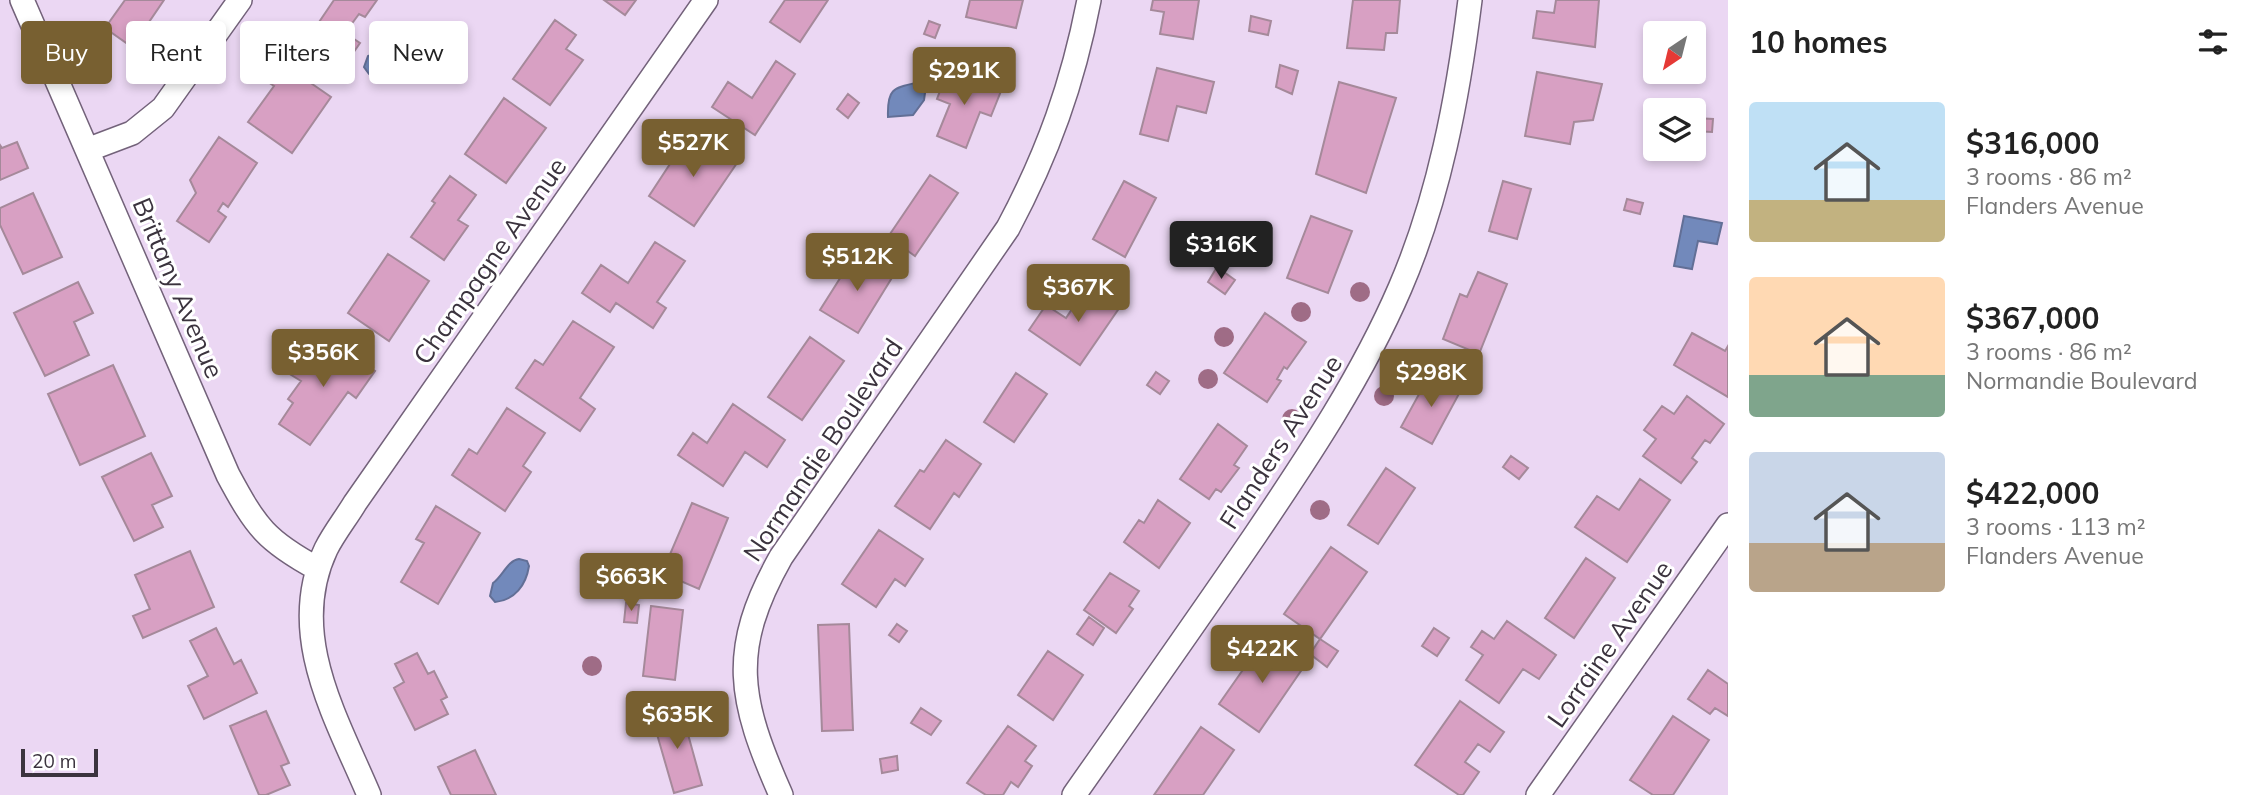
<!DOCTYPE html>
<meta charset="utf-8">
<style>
body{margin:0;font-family:Mulish,sans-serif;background:#f2f2f2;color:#222;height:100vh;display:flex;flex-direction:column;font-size:26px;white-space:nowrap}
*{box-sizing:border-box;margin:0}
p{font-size:23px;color:#767676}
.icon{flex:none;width:38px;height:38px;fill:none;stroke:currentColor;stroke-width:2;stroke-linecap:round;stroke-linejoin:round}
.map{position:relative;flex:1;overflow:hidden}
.panel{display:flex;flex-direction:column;background:#fff;width:525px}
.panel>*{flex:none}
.top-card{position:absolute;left:21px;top:21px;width:665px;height:63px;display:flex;gap:14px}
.needle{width:46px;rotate:215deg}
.tools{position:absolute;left:1643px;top:21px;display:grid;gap:14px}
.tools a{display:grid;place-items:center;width:63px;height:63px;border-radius:7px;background:#fff;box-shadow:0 4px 10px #0003;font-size:35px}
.scale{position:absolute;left:21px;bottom:18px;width:77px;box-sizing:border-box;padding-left:7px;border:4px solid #3b333e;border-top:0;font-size:19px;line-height:24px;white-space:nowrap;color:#3b333e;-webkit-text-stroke:5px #fff;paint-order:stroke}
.price{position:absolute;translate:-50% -60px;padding:0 16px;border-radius:7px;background:#786031;color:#fff;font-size:23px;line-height:46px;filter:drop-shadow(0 2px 4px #0008)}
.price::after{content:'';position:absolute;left:50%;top:42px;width:21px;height:16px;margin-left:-10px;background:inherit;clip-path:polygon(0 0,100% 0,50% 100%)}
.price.selected{background:#222;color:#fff}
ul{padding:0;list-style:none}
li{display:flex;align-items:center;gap:21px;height:175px;padding:0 21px}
li span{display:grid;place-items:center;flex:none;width:196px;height:140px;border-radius:7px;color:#555}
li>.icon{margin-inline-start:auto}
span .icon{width:84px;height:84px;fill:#fffc;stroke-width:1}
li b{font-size:30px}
h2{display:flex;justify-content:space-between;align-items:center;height:84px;padding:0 21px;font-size:30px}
.pill{padding:0 24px;border-radius:7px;background:#fff;box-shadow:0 4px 10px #0003;font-size:24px;line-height:63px}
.pill.selected{background:#786031;color:#fff}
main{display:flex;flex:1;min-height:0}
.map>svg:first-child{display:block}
.water{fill:#7289bb;stroke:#626f96;stroke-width:2}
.building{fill:#d8a0c3;stroke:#a5899a;stroke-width:2}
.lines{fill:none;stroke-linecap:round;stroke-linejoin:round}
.minor-casing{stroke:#73627a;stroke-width:26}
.minor{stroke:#fff;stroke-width:23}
.tree{fill:#9f6c86}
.labels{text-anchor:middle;stroke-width:6;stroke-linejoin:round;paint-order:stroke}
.street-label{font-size:26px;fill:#3b333e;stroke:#fff}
</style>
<main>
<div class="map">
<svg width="1728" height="795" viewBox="0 0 1728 795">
<rect width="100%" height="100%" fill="#ebd7f3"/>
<path class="water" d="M 395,38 C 425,49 397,71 381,78 L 369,74 L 364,67 L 368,56 L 379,52 L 387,41 Z
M 920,82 L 926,86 L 924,100 L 913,115 L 888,117 C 887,88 893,88 920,82 Z
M 1684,216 L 1722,223 L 1717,244 L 1698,241 L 1692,269 L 1674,266 Z
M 519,559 L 527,561 L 529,566 C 526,585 515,600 495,602 L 490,596 L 493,583 C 502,577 508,560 519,559 Z"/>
<path class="building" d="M 125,0 L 164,0 L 132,47 L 105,28 Z
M 334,0 L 377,0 L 365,17 L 359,14 L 345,33 L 360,43 L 349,59 L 311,34 Z
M 604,0 L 636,0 L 625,15 Z
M 785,0 L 828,0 L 800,42 L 770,22 Z
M 970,0 L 1023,0 L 1016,28 L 966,17 Z
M 1153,0 L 1199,0 L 1193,39 L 1160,34 L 1164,12 L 1151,10 Z
M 1353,0 L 1400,0 L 1397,33 L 1386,33 L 1384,50 L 1347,48 Z
M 1556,0 L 1599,0 L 1595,47 L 1533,38 L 1537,11 L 1554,13 Z
M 1251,16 L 1271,21 L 1268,35 L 1249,31 Z
M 555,20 L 576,35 L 566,49 L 583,60 L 550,105 L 513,79 Z
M 929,21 L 940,25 L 935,38 L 924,34 Z
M 283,49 L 311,69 L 305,79 L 331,97 L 292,153 L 248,122 L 274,86 L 262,78 Z
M 776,61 L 795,74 L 755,135 L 712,107 L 728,82 L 752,98 Z
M 1280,65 L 1298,71 L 1292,94 L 1276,87 Z
M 1157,68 L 1214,82 L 1206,113 L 1177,106 L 1168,141 L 1140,134 Z
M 948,70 L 1001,91 L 991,116 L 980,112 L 966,148 L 937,136 L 950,104 L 937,99 Z
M 1537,72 L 1602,84 L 1593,120 L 1574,122 L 1570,144 L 1525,136 Z
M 1339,82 L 1396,98 L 1366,193 L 1316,174 Z
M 848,94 L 859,103 L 848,118 L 837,109 Z
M 504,98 L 546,128 L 506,183 L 465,154 Z
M 1694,118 L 1713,119 L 1712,132 L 1694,131 Z
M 691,132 L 737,163 L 694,226 L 649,196 Z
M 219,137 L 257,163 L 228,207 L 223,203 L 218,211 L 226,217 L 209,242 L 177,221 L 196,193 L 190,180 Z
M 17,142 L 28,168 L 0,180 L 0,145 L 2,148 Z
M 930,175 L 958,193 L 915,256 L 888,237 Z
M 450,176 L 476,195 L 458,220 L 468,226 L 444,260 L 411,237 L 435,203 L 432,201 Z
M 1124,181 L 1156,198 L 1125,257 L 1093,239 Z
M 1503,181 L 1531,189 L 1517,239 L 1489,231 Z
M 33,193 L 62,257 L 23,274 L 0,225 L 0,208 Z
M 1627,199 L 1643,203 L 1640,214 L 1624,210 Z
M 1311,216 L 1352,231 L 1328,293 L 1287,278 Z
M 655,242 L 685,261 L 657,302 L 666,308 L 653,328 L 616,303 L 610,312 L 582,293 L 601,265 L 628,283 Z
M 856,253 L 893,276 L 858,333 L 820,310 Z
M 388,254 L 429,281 L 389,341 L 348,313 Z
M 1217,267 L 1235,280 L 1225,294 L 1208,282 Z
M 1478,272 L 1507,284 L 1479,354 L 1443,339 L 1460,294 L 1467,297 Z
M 78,282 L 93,313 L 74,322 L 89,355 L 45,376 L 14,313 Z
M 1090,282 L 1122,304 L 1080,365 L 1029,330 L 1046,305 L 1066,318 Z
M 1265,313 L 1306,342 L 1287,369 L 1284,367 L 1277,379 L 1281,381 L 1267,402 L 1224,373 Z
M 573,321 L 614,347 L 580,398 L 595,409 L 580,431 L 516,388 L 535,360 L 543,365 Z
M 1692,333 L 1725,351 L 1728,346 L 1728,397 L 1674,365 Z
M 810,337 L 844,361 L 802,420 L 768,397 Z
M 330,339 L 375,371 L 356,398 L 348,392 L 310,445 L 279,424 L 293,403 L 288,399 L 301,381 L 288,373 L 302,353 L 314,362 Z
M 113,365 L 145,436 L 80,465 L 48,394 Z
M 1156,372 L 1169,381 L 1160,394 L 1147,385 Z
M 1016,373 L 1047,394 L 1014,442 L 984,422 Z
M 1430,374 L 1461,390 L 1432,444 L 1401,427 Z
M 1687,396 L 1724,424 L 1710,443 L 1705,440 L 1692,458 L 1697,462 L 1681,483 L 1643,456 L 1656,439 L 1644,430 L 1662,406 L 1674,414 Z
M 733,404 L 785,440 L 767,467 L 745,452 L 723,486 L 678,455 L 693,433 L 707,443 Z
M 507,408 L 545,433 L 523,466 L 531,472 L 505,511 L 452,475 L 469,449 L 477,454 Z
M 1218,424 L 1247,446 L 1234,465 L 1239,468 L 1221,492 L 1216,489 L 1209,499 L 1180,479 Z
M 946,440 L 981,464 L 959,497 L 954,493 L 930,529 L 895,506 L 920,470 L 924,472 Z
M 151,453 L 172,496 L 152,505 L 163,527 L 134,541 L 102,477 Z
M 1511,456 L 1528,468 L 1519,479 L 1503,467 Z
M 1386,468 L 1415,488 L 1378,544 L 1348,525 Z
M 1640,479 L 1670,500 L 1627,562 L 1575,527 L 1597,496 L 1619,510 Z
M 1158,500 L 1190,523 L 1159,568 L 1124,542 L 1139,520 L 1144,523 Z
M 692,503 L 728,518 L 699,589 L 662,573 Z
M 436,506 L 480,533 L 438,604 L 401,582 L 424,543 L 416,539 Z
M 879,530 L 923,559 L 905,586 L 895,579 L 876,607 L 842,584 Z
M 1331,547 L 1367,572 L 1320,639 L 1284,614 Z
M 190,551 L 214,607 L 143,638 L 133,616 L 150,609 L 135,575 Z
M 1586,558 L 1615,578 L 1574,638 L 1545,618 Z
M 1110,573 L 1139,591 L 1129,606 L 1133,609 L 1116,633 L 1084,610 Z
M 626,603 L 639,605 L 637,623 L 624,622 Z
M 651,606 L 683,610 L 675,680 L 643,676 Z
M 1089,617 L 1104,628 L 1093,645 L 1077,634 Z
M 1507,621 L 1556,655 L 1539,679 L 1523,669 L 1499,703 L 1466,680 L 1483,655 L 1471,647 L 1482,631 L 1494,639 Z
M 849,624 L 853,730 L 822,731 L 818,625 Z
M 897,624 L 907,631 L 899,642 L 889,635 Z
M 216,628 L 234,664 L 241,660 L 257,693 L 204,719 L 188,686 L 208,676 L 190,641 Z
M 1434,628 L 1449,638 L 1437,656 L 1422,646 Z
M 1266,637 L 1305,665 L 1259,732 L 1219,704 Z
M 1320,639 L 1338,651 L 1327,667 L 1310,654 Z
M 1048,651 L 1083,675 L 1053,720 L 1018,695 Z
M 417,653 L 428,674 L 434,671 L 447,697 L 441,700 L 448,714 L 415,730 L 394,688 L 404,682 L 395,664 Z
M 1708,670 L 1728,684 L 1728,716 L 1715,708 L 1710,714 L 1688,699 Z
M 1460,701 L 1504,732 L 1490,752 L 1478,744 L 1465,762 L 1479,772 L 1463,795 L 1459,795 L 1415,765 Z
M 921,708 L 941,721 L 931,735 L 911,723 Z
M 681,709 L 702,785 L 674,793 L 652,717 Z
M 266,711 L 289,763 L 281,766 L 290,785 L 266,795 L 259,795 L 230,726 Z
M 1673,716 L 1709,740 L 1673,795 L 1653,795 L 1630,780 Z
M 1008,726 L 1036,746 L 1025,761 L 1032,766 L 1018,787 L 1011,782 L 1003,795 L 986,795 L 967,783 Z
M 1201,727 L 1234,750 L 1203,795 L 1154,795 Z
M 475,750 L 496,795 L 451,795 L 438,767 Z
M 897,756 L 898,770 L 882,773 L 880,759 Z"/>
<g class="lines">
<defs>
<path id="minor" d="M 22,0 L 228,475 C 256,527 266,541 318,569
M 87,150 L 132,133 L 163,108 L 240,0
M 369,795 C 336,717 286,634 326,549 C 334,533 346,518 355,503 L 706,0
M 781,795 C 739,700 728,651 781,557 L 1008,228 C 1048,153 1073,83 1089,0
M 1074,795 C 1135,708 1196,622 1256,534 C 1310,454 1362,376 1400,288 C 1439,198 1458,97 1470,0
M 1538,795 L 1728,525"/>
</defs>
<use href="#minor" class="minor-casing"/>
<use href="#minor" class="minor"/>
</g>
<g class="tree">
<circle cx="1360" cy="292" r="10"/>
<circle cx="1301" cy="312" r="10"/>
<circle cx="1224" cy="337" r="10"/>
<circle cx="1208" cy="379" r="10"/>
<circle cx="1384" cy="396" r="10"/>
<circle cx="1292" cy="419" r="10"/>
<circle cx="1320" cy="510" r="10"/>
<circle cx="592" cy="666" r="10"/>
</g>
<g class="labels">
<g class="street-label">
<text transform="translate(490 261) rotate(-55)" y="9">Champagne Avenue</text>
<text transform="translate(178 288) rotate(67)" y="9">Brittany Avenue</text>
<text transform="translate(1281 442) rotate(-57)" y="9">Flanders Avenue</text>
<text transform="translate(823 450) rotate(-56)" y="9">Normandie Boulevard</text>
<text transform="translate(1610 644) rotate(-55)" y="9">Lorraine Avenue</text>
</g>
</g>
</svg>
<div class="tools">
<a><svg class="needle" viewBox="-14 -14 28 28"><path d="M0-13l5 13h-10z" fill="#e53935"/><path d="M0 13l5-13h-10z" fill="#767676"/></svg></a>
<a><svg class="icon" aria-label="layers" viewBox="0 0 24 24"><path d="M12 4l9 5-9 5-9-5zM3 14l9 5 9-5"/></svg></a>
</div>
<div class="scale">20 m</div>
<b class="price" style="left:964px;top:107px">$291K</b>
<b class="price" style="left:693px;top:179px">$527K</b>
<b class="price selected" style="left:1221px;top:281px">$316K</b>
<b class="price" style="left:857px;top:293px">$512K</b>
<b class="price" style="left:1078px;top:324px">$367K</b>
<b class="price" style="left:323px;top:389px">$356K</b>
<b class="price" style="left:1431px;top:409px">$298K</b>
<b class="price" style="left:631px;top:613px">$663K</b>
<b class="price" style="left:1262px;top:685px">$422K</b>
<b class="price" style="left:677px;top:751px">$635K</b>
<div class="top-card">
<a class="pill selected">Buy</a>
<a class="pill">Rent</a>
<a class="pill">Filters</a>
<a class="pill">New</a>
</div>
</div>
<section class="panel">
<h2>10 homes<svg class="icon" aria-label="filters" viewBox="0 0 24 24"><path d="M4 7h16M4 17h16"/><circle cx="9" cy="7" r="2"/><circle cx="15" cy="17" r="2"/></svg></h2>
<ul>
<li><span style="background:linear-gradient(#bfe0f5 70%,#c2b280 0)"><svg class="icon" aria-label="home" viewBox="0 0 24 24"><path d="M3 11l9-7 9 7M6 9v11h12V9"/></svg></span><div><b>$316,000</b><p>3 rooms · 86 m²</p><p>Flanders Avenue</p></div></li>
<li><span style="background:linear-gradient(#ffd9b3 70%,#7fa58c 0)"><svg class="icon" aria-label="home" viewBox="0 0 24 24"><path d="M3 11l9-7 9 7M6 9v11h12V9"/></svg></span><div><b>$367,000</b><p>3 rooms · 86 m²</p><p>Normandie Boulevard</p></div></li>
<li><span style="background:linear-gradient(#c9d6e8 65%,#b9a48a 0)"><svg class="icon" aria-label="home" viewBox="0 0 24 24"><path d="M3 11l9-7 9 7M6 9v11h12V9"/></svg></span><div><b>$422,000</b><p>3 rooms · 113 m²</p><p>Flanders Avenue</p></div></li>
</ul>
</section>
</main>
